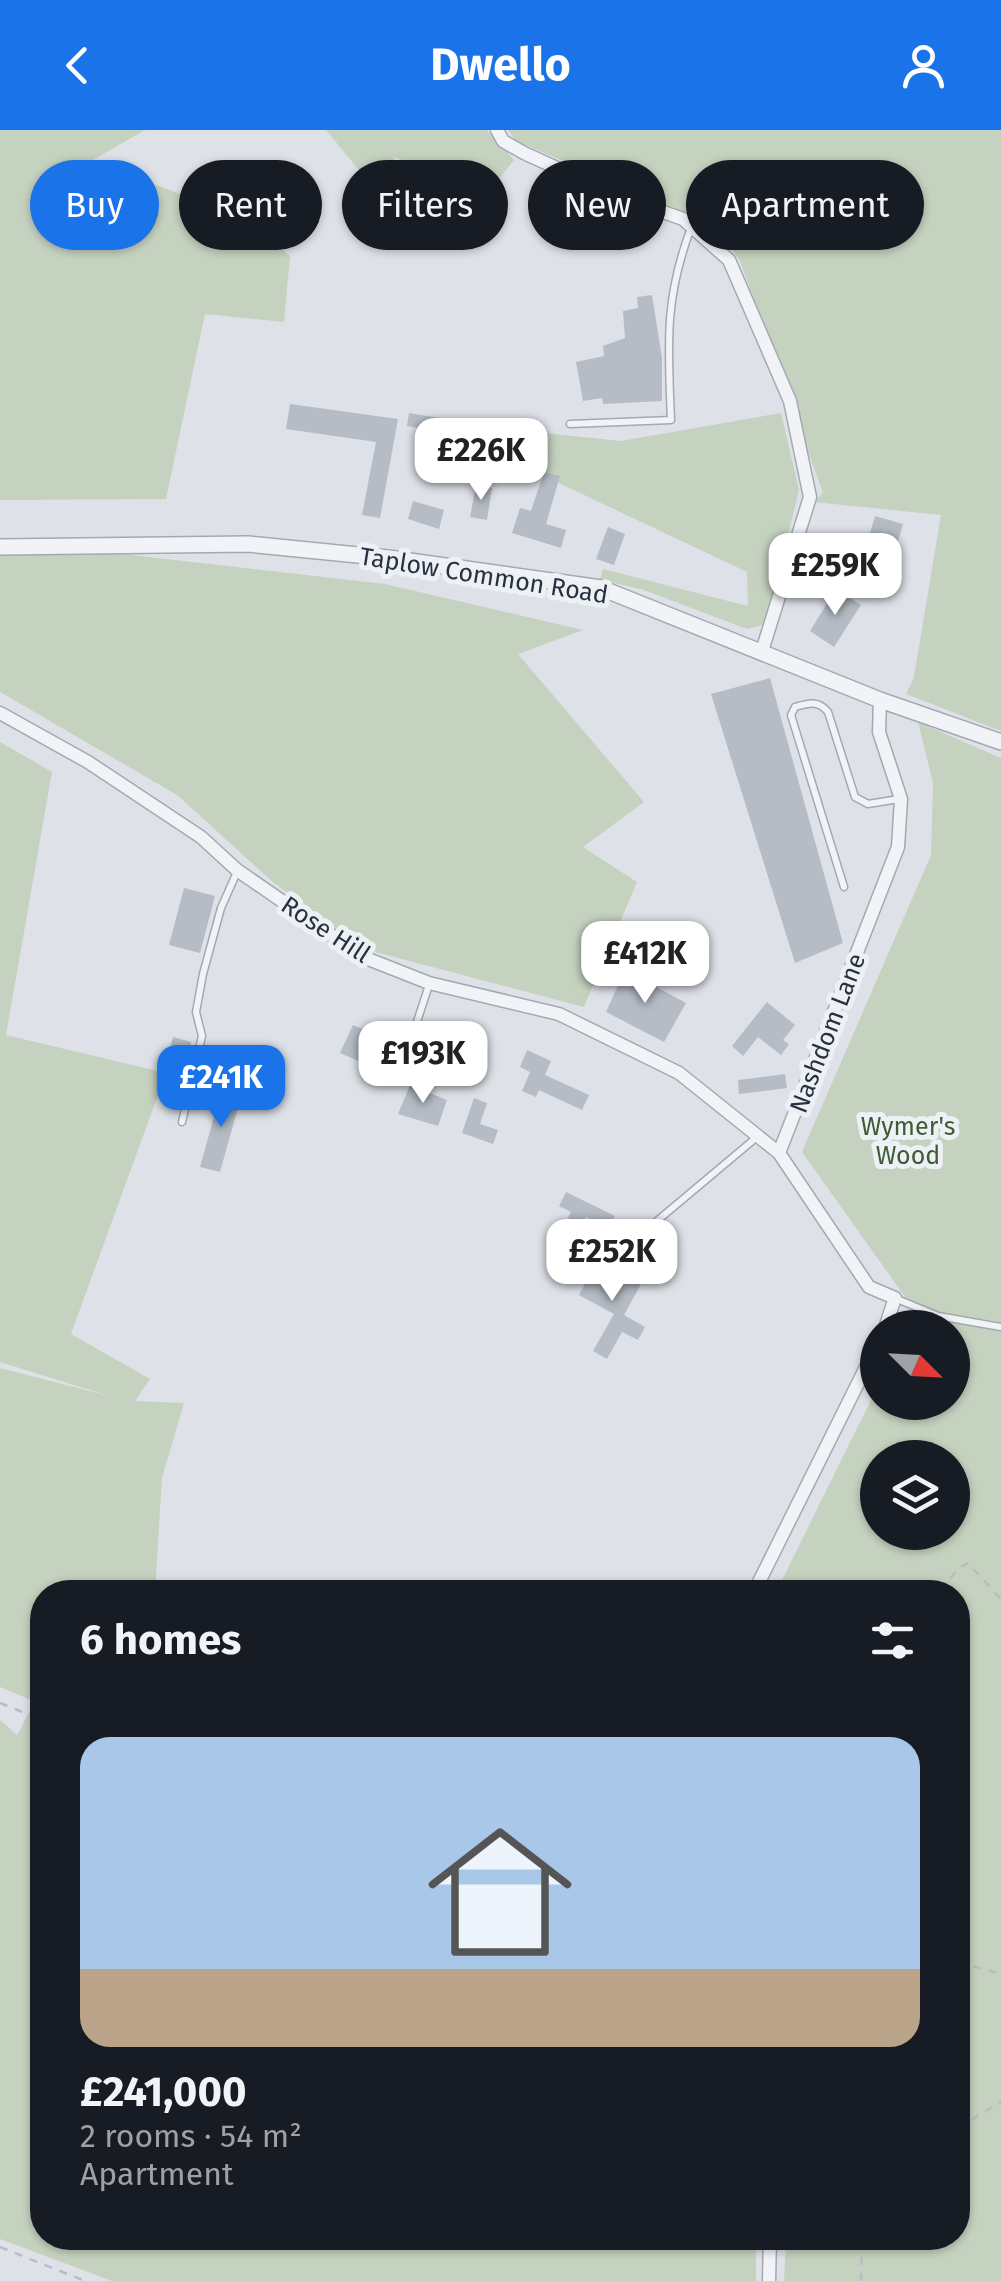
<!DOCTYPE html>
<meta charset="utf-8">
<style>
body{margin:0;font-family:"Fira Sans",sans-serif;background:#242831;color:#f1f3f6;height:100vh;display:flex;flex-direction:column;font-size:38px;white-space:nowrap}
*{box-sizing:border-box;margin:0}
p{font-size:32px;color:#9ea1a6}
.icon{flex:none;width:55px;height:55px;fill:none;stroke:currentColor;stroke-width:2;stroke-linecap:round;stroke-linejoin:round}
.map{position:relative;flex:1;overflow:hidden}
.side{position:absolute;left:30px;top:1450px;width:940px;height:670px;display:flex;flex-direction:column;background:#171b24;border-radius:40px;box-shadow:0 2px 8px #0004}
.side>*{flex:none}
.top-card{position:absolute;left:30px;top:30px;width:942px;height:90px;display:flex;gap:20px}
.needle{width:65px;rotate:114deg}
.tools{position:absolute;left:860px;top:1180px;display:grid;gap:20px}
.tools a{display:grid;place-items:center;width:110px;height:110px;border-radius:50%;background:#171b24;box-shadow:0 2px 8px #0004;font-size:50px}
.price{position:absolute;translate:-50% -85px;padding:0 22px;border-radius:20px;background:#fff;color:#222;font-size:32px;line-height:65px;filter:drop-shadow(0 2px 5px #0008)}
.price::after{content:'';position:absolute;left:50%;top:60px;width:30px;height:22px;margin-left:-15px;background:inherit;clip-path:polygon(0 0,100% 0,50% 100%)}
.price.current{background:#1a73e8;color:#fff}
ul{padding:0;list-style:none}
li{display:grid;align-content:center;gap:20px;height:530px;padding:0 50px}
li+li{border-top:2px solid #363941}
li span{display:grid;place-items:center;height:310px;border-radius:30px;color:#555}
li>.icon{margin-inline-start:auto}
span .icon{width:180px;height:180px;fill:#fffc;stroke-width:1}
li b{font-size:42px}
h2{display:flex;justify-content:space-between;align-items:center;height:120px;padding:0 50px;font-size:42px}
.pill{padding:0 35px;border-radius:45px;background:#171b24;box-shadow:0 2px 8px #0004;font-size:35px;line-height:90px}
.pill.current{background:#1a73e8;color:#fff}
header{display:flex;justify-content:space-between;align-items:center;height:130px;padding:0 50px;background:#1a73e8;color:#fff;font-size:45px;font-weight:700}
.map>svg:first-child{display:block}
.green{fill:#c5d2bf;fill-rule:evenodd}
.building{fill:#b5bcc5}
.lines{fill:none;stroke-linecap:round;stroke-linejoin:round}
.service-casing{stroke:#a3a9b2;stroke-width:9}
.minor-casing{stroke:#a3a9b2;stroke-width:15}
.tertiary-casing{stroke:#a3a9b2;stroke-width:18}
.path{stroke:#b8bdc3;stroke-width:2.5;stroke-dasharray:8 8;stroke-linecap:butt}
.service{stroke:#f1f3f6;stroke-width:6}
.minor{stroke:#f1f3f6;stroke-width:12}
.tertiary{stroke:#f1f3f6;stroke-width:15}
.labels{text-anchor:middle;stroke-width:10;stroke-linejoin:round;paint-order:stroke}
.street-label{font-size:25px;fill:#27313f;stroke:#edf1f5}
.park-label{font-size:25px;fill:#3e5b34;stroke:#edf1f5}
</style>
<header><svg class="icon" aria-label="back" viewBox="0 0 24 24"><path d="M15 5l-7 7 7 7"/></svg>Dwello<svg class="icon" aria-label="person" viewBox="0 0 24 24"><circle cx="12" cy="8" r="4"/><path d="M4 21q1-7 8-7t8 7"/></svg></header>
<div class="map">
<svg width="1001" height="2151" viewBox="0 0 1001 2151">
<rect width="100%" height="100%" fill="#dee2e8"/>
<path class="green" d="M 0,0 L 145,0 L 91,31 L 243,87 L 290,126 L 284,192 L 205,184 L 166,369 L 0,370 Z
M 326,0 L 487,0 L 514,30 L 489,62 L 394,27 L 390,78 Z
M 508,0 L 1001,0 L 1001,601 L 906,564 L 914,547 L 941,385 L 814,372 L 823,363 L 740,131 L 716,96 L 516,11 Z
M 781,283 L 799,360 L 769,482 L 762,495 L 747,499 L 641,459 L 600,450 L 603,439 L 748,476 L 747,442 L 546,347 L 469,334 L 471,319 L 534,330 L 544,303 L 621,311 Z
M 0,410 L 385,454 L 583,500 L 518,524 L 644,672 L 583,717 L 637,752 L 584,877 L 364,819 L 274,753 L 177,665 L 0,562 Z
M 918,592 L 1001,628 L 1001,2151 L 784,2151 L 786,2108 L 958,2108 L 958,1462 L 776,1462 L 877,1258 L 878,1272 L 952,1272 L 952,1198 L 907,1197 L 915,1181 L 802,1022 L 931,725 L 933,653 ZM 878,1328 L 952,1328 L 952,1402 L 878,1402 Z
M 0,612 L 52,642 L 6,905 L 166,943 L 71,1204 L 150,1249 L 135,1271 L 184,1273 L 162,1348 L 155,1462 L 42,1462 L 42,2108 L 756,2108 L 756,2151 L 112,2151 L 0,2109 L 0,1590 L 17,1605 L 31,1579 L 31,1570 L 0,1557 L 0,1238 L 109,1266 L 0,1232 Z"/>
<path class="building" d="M 652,165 L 662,228 L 662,271 L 603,274 L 602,268 L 583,271 L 576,232 L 604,226 L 603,216 L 625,208 L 623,181 L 638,178 L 637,167 Z
M 290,274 L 398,289 L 380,388 L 362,385 L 376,312 L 286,299 Z
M 409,283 L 464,292 L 462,305 L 407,296 Z
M 544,342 L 560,346 L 546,394 L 566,400 L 561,418 L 512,403 L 520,378 L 531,381 Z
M 476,355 L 492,358 L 487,390 L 470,387 Z
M 413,371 L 444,380 L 439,399 L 408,389 Z
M 875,386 L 903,394 L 895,421 L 867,413 Z
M 608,397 L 625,404 L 614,435 L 596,429 Z
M 836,459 L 861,475 L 834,517 L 810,501 Z
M 770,548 L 843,813 L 795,833 L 711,564 Z
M 184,758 L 215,766 L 200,823 L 169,815 Z
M 625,840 L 686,873 L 664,912 L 606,882 Z
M 767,872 L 795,895 L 783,910 L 789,914 L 781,925 L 758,907 L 743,926 L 732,916 Z
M 353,895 L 413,921 L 400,949 L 340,923 Z
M 173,907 L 191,912 L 186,934 L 167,929 Z
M 527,920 L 551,931 L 545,945 L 589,965 L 582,980 L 539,960 L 536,967 L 522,961 L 530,942 L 520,937 Z
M 785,944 L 787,958 L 739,964 L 738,950 Z
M 410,955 L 447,970 L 438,996 L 398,984 Z
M 222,958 L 242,963 L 220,1042 L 200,1037 Z
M 474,968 L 487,973 L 480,994 L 498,1000 L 493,1014 L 462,1003 Z
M 566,1062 L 615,1086 L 609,1099 L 586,1087 L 575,1110 L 560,1103 L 571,1082 L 559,1076 Z
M 598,1130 L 641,1154 L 624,1185 L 645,1197 L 638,1210 L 622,1202 L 607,1229 L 593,1221 L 614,1184 L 579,1165 Z"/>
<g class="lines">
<defs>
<path id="service" d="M 570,294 L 671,290 C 668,216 664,169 691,98
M 844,757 L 791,585 L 795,577 C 809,573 818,570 828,582 L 855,667 L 868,674 L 899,669
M 414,901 L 429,855
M 182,992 L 202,906 L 196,882 L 203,844 L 221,778 L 237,742
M 592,1107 L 639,1106 L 757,1007
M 897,1169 L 938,1186 L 1001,1197"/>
<path id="minor" d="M 497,0 L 503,11 L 524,23 L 618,66 L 683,89 L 729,130 L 790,271 L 810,367 L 762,521
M 880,570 L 879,602 L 901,669 L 898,717 L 779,1023 L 869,1157 L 895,1168 L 885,1198
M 0,583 L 88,632 L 201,707 L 237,740 L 363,827 L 429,853 L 559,884 L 679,943 L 779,1023
M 754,1462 L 878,1213
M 769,2151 L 770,2108"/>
<path id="tertiary" d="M 0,417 L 248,414 L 388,428 L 601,458 L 880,570 L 1001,612"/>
</defs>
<use href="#service" class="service-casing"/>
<use href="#minor" class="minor-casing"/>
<use href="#tertiary" class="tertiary-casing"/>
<path class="path" d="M 942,1462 L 957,1439 L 968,1433 L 1001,1469
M 0,1573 L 42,1590
M 958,1832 L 1001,1844
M 958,1998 L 1001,1972
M 0,2117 L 85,2151
M 861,2151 L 862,2108"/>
<use href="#service" class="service"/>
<use href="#minor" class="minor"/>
<use href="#tertiary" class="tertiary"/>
</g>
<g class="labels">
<g class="street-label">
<text transform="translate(484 445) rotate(9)" y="9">Taplow Common Road</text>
<text transform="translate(326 799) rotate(33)" y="9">Rose Hill</text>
<text transform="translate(827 903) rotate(-69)" y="9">Nashdom Lane</text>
</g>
<g class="park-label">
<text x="908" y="1005">Wymer's<tspan x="908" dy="29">Wood</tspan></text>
</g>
</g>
</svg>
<div class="tools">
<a><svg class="needle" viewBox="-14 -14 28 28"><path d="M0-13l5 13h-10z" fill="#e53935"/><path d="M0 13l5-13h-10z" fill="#9ea1a6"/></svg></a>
<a><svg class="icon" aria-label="layers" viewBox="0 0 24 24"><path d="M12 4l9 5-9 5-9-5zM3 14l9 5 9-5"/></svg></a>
</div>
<b class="price" style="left:481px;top:373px">£226K</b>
<b class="price" style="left:835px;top:488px">£259K</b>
<b class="price" style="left:645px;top:876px">£412K</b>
<b class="price" style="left:423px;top:976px">£193K</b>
<b class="price current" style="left:221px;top:1000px">£241K</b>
<b class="price" style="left:612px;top:1174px">£252K</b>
<div class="top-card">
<a class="pill current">Buy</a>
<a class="pill">Rent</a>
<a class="pill">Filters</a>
<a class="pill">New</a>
<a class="pill">Apartment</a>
</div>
<section class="side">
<h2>6 homes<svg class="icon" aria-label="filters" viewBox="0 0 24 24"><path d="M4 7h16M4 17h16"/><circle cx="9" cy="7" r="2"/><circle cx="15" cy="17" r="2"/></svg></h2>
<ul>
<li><span style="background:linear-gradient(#a9c7e8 75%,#b9a48a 0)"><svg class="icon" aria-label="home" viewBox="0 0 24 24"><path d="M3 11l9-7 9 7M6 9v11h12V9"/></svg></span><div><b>£241,000</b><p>2 rooms · 54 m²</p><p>Apartment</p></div></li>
</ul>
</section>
</div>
